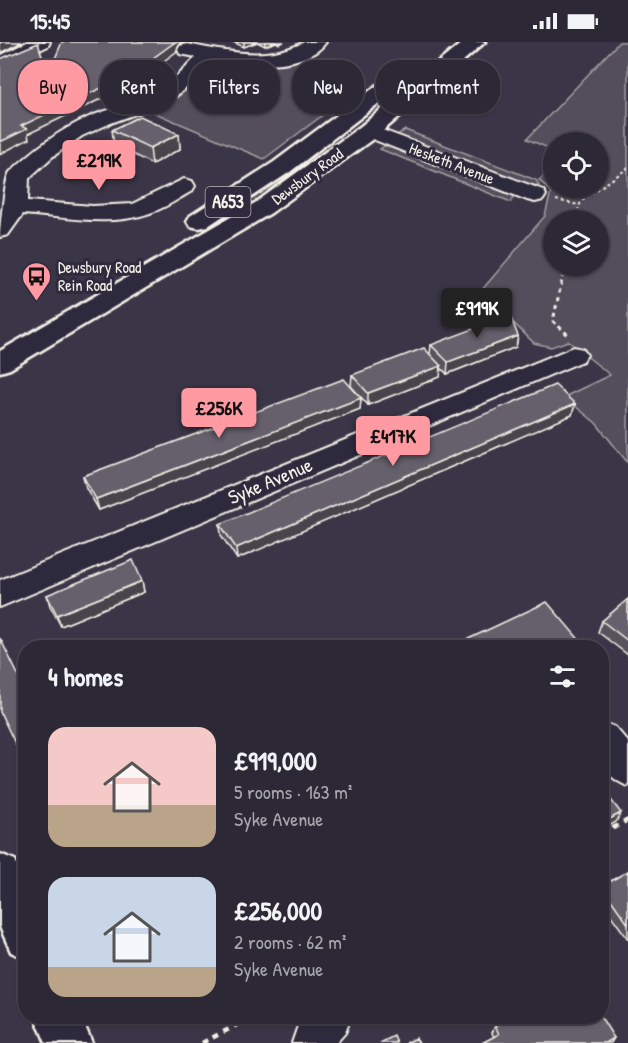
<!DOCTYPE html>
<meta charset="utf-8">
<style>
body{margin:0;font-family:"Patrick Hand",sans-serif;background:#383441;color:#f1f3f6;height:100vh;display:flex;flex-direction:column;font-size:22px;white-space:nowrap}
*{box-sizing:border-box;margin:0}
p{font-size:20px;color:#a6a6ad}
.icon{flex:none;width:33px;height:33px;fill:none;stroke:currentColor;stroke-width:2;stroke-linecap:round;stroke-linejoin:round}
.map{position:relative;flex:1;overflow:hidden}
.sheet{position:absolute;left:18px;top:598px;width:591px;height:384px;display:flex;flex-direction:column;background:#2c2835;border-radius:24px;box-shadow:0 2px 4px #0004,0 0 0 2px #484450}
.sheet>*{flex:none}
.guide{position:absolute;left:18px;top:18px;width:592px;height:54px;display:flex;gap:12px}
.buttons{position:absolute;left:543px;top:90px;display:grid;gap:12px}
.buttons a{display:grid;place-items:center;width:66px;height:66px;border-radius:50%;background:#2c2835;box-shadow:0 2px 4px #0004,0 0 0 2px #484450;font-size:30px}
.price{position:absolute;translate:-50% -51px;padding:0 14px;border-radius:6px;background:#ff9aa2;color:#111;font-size:20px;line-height:39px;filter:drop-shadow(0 2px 3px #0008)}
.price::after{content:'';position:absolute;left:50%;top:36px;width:18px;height:14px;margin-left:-9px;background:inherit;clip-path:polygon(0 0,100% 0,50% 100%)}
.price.selected{background:#222;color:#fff}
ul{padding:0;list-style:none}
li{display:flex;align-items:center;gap:18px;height:150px;padding:0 30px}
li span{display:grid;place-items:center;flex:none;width:168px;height:120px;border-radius:18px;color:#555}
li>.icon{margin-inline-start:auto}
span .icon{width:72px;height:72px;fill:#fffc;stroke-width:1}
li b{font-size:26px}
h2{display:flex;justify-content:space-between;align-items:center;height:72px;padding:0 30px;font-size:26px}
.tag{padding:0 21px;border-radius:24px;background:#2c2835;box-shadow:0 2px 4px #0004,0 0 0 2px #484450;font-size:21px;line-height:54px}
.tag.selected{background:#ff9aa2;color:#111}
.status{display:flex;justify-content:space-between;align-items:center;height:42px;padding:0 30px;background:#2c2835;direction:ltr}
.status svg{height:16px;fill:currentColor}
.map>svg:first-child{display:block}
.green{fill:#534e5c;stroke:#a4a0a2;stroke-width:1.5;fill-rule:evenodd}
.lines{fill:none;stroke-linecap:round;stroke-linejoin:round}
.minor-casing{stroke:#f4f1e8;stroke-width:4}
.tertiary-casing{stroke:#f4f1e8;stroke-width:5}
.primary-casing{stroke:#f4f1e8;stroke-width:5}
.path-far2{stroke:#f4f1e8;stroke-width:2;stroke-dasharray:3 3;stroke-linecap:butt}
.path-far1{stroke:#f4f1e8;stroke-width:3;stroke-dasharray:4 4;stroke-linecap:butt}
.path{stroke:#f4f1e8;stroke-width:4.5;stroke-dasharray:6 6;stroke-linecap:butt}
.minor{fill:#2f2a3d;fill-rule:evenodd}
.tertiary{fill:#2f2a3d;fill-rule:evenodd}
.primary{fill:#2f2a3d;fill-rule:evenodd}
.wall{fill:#57535d;stroke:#f4f1e8;stroke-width:1.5}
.shaded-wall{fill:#47444c;stroke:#f4f1e8;stroke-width:1.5}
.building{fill:#65616c;stroke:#f4f1e8;stroke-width:1.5}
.labels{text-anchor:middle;stroke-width:6;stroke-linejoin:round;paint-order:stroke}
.far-street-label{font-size:16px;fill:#f4f1e8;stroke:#2f2a3d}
.far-poi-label{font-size:16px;fill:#f4f1e8;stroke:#2f2a3d;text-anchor:start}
.shield{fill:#2f2a3d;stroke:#b9b5b5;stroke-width:1.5}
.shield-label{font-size:18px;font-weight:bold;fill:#f4f1e8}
.street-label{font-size:20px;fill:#f4f1e8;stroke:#2f2a3d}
</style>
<div class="status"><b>15:45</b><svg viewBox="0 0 49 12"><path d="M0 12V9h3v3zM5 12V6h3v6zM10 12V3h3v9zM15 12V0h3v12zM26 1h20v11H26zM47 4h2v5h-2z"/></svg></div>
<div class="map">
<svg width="628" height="1001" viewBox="0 0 628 1001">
<rect width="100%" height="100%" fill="#3b3647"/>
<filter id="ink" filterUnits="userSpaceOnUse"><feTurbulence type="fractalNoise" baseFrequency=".0167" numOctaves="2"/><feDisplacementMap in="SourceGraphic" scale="12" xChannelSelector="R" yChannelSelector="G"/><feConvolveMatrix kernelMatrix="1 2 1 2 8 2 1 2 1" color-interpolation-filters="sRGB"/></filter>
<g filter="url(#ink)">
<path class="green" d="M 619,0 L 628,0 L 628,421 L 596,381 L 564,355 L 610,333 L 568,299 L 551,305 L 534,301 L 481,249 L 545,174 L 551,150 L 539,138 L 553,127 L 554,146 L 598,146 L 598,100 L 554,100 L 553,108 L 527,97 ZM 554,178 L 598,178 L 598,224 L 554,224 Z
M 298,19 L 311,31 L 363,43 L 264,117 L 148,68 L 174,58 L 218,22 L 278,22 Z
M 405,88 L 536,138 L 539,143 L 525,144 L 397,93 Z
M 387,102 L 515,153 L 511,160 L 380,107 Z"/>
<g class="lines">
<defs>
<path id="minor" d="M 27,0 L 50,0 L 48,4 L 0,27 L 0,14 Z
M 304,0 L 326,0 C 306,29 243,23 213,18 L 190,43 L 168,60 L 111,81 L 82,94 L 52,115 L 29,136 L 28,159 L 93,164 L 132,162 L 184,137 L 192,139 L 195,144 L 192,149 C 178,157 165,166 150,171 C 110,185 64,175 23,172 L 8,193 L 0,195 C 0,184 5,137 10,130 C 33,108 59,88 89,75 C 107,67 128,64 146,56 C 166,47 181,31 196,15 L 180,12 L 178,8 L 180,4 L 187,2 C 224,9 269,20 304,0 Z
M 369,83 L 543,148 L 546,153 L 543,158 L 535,160 L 527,158 L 362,93 L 359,89 L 362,85 Z
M 574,305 L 583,307 L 587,313 L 583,319 L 0,565 L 0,538 Z
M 602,680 L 615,685 L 628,700 L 628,744 C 597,732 599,709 602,680 Z
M 301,975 L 351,975 L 345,991 L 336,1001 L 292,1001 Z"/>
<path id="tertiary" d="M 0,812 L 15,818 L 26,842 L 26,917 L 11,910 L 0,885 Z
M 35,975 L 81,975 L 92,1001 L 46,1001 Z"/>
<path id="primary" d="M 463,0 L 485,0 L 377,94 L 271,171 L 10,327 L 0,330 L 0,309 L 255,161 L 361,84 Z
M 398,31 L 405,33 L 408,37 L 405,41 L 290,130 L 208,184 L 199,186 L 190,184 L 187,179 L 190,174 L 274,120 L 391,33 Z"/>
</defs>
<use href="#minor" class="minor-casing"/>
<use href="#tertiary" class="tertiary-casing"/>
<use href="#primary" class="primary-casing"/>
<path class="path-far2" d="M 193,62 L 221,56 L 248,57 L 261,51 L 263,36
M 556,158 L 579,163
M 576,175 L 581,159 L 628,126"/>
<path class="path-far1" d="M 575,178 L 576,174
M 565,224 L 553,279 L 568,293"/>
<path class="path" d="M 602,792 L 628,778
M 202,1001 L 252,975"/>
<use href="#minor" class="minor"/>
<use href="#tertiary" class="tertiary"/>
<use href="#primary" class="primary"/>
</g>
<path class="wall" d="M 233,0 L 284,0 L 279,2 L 276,0 L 265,4 L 257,0 L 244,5 Z
M 112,88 L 179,92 L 180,107 L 152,122 L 114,103 Z
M 518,294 L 516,305 L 447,332 L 441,326 L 440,335 L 368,363 L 351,344 L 352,333 L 430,312 L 431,303 Z
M 361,356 L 360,367 L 99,468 L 86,446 L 83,434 Z
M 575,362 L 572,373 L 237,517 L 221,493 L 220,482 Z
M 142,539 L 144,550 L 61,584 L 50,564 L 47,553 Z
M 628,557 L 628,613 L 598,590 L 602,579 Z
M 628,829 L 628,897 L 602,861 L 602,844 Z
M 495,984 L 614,996 L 611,1001 L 482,1001 L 494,995 L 492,991 Z"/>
<path class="shaded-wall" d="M 0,0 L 22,0 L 0,11 Z
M 175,0 L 184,0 L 179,2 L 176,10 L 132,42 L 28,92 L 29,97 L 0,112 L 0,100 L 21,84 Z
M 244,0 L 257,0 L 244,5 Z
M 265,0 L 276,0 L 265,4 Z
M 179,92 L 180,107 L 152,122 L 150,106 Z
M 518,294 L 516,305 L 447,332 L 448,320 Z
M 441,324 L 440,335 L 368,363 L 368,351 Z
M 361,356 L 360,367 L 99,468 L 96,457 Z
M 575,362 L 572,373 L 237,517 L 236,506 Z
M 142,539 L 144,550 L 61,584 L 57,573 Z
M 582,601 L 580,606 L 572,606 Z
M 621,771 L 616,780 L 602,788 L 602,781 Z
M 166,975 L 175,975 L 167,979 Z"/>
<path class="building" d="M 62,0 L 175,0 L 131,32 L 21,84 L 27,87 L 0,100 L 0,17 L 38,1 L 48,33 Z
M 140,74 L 179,92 L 150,106 L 112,88 Z
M 510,273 L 518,294 L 448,320 L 431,303 Z
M 424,306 L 441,324 L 368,351 L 352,333 Z
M 344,337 L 361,356 L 96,457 L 83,434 Z
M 555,343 L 575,362 L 236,506 L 220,482 Z
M 133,518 L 142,539 L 57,573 L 47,553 Z
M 628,557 L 628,599 L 602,579 Z
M 547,560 L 582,601 L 572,606 L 449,606 Z
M 0,596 L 26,649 L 26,724 L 0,670 Z
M 602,746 L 621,771 L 602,781 Z
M 628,829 L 628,882 L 602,845 L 602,844 Z
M 511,975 L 601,975 L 614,996 L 606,1001 L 482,1001 L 499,992 L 495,984 Z
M 394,994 L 397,1001 L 380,1001 Z
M 416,996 L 419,1001 L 406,1001 Z"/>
</g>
<defs>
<symbol id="bus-pin" viewBox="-11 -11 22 30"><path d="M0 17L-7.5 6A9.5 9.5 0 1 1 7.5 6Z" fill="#ff9aa2" stroke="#2f2a3d"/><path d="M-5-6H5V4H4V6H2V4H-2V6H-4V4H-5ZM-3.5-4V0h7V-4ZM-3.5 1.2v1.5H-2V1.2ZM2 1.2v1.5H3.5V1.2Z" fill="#111"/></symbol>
</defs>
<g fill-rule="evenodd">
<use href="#bus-pin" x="20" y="218" width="33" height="45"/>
</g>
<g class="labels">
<g class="far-street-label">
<text transform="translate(452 121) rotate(21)" y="6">Hesketh Avenue</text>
<text transform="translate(307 134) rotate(-36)" y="6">Dewsbury Road</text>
</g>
<g class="far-poi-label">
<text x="58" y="231">Dewsbury Road<tspan x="58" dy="18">Rein Road</tspan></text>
</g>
<rect class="shield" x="205.5" y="145" width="45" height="30" rx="4.5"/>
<g class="shield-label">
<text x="228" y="166">A653</text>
</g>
<g class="street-label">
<text transform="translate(270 439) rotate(-23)" y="7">Syke Avenue</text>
</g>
</g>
</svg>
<div class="buttons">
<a><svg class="icon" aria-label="locate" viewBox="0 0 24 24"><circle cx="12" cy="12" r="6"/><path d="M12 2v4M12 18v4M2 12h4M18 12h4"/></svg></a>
<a><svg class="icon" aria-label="layers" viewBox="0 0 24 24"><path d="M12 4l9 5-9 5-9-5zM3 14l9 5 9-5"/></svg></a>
</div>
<b class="price" style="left:99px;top:149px">£219K</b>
<b class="price selected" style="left:477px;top:297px">£919K</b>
<b class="price" style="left:219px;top:397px">£256K</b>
<b class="price" style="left:393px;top:425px">£417K</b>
<div class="guide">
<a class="tag selected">Buy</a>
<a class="tag">Rent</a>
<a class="tag">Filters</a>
<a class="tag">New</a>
<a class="tag">Apartment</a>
</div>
<section class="sheet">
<h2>4 homes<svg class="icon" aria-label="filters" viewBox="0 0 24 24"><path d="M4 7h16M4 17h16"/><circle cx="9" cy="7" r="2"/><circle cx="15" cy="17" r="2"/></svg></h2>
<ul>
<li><span style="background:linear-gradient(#f6c9c9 65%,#b9a48a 0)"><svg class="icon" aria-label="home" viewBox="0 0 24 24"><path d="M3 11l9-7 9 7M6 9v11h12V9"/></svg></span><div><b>£919,000</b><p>5 rooms · 163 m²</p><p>Syke Avenue</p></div></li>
<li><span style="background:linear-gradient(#c9d6e8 75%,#b9a48a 0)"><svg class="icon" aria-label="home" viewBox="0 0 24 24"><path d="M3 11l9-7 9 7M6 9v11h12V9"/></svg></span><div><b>£256,000</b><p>2 rooms · 62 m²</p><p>Syke Avenue</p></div></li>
</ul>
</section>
</div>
